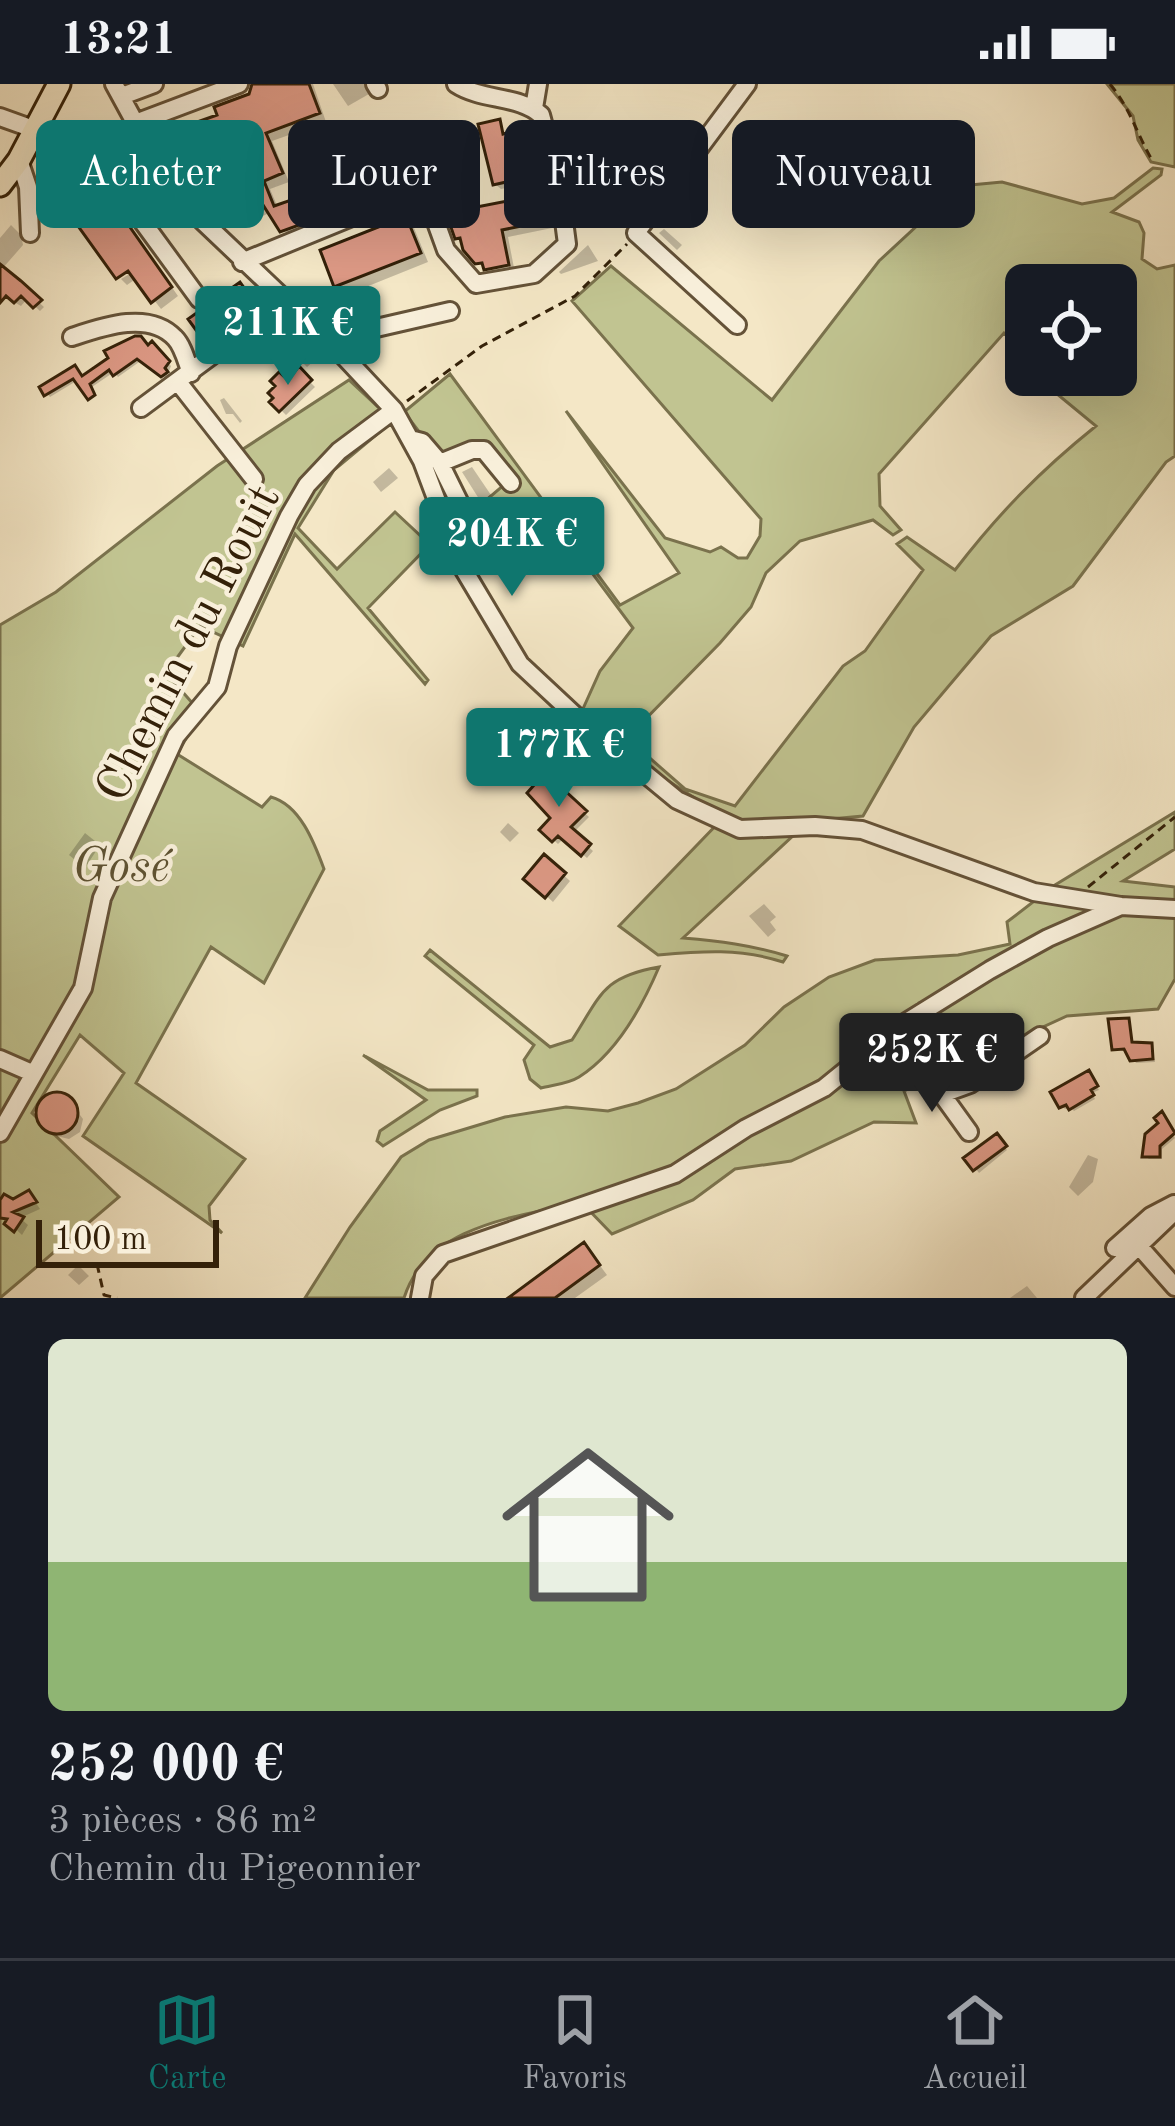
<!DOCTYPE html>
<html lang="fr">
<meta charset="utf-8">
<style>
body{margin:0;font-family:"Old Standard TT",serif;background:#242831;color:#f1f3f6;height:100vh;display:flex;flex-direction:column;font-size:45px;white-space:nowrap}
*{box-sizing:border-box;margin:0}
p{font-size:39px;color:#9ea1a6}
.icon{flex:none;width:66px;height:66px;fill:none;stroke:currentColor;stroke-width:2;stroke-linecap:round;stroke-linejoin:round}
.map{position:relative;height:1214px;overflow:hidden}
.details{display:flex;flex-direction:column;background:#171b24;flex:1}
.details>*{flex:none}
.hud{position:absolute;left:36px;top:36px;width:1104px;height:108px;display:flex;gap:24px}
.buttons{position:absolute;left:1005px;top:180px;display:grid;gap:24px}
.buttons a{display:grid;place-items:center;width:132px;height:132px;border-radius:18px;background:#171b24;box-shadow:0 12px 48px #0002;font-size:60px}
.scale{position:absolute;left:36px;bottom:30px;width:183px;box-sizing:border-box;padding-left:12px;border:6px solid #342109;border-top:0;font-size:33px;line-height:42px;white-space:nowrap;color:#342109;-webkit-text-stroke:9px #f8efda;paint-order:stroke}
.price{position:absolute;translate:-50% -102px;padding:0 27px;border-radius:12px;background:#0f766e;color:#fff;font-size:39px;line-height:78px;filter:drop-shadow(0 3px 6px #0008)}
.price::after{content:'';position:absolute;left:50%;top:72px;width:36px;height:27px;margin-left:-18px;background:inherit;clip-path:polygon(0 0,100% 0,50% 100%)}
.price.selected{background:#222;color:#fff}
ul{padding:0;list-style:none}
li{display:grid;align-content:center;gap:24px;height:636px;padding:0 48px}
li+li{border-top:3px solid #363941}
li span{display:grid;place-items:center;height:372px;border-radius:18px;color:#555}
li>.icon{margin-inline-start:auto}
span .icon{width:216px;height:216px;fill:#fffc;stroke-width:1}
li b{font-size:51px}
.chip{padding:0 42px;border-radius:18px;background:#171b24;box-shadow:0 12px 48px #0002;font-size:42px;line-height:108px}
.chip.selected{background:#0f766e;color:#fff}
.status{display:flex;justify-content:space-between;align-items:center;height:84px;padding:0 60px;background:#171b24;direction:ltr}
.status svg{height:33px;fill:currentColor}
.dock{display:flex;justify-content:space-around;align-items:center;height:168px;border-top:3px solid #363941;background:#171b24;font-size:33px;color:#9ea1a6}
.dock a{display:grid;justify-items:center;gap:6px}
.dock .selected{color:#0f766e}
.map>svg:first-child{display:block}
.green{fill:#c1c491;stroke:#7a724d;stroke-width:3;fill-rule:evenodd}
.shadow{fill:#0003}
.building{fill:#dd9985;stroke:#342109;stroke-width:3}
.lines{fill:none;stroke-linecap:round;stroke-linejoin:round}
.minor-casing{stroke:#645238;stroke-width:22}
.major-casing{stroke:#342109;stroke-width:27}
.path{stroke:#342109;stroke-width:3;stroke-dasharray:9 6;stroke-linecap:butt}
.minor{stroke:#f8efda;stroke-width:16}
.major{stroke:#f4e7c6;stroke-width:21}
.labels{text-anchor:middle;stroke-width:9;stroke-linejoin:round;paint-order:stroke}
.street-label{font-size:48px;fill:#342109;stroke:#f8efda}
.park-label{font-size:48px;font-style:italic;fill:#5e5232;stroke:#f8efda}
</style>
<div class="status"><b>13:21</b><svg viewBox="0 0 49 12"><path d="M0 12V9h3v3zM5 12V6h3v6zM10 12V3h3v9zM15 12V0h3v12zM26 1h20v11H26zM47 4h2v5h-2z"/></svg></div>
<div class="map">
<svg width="1175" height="1214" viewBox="0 0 1175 1214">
<rect width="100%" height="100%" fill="#f4e7c6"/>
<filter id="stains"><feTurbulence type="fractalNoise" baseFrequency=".00167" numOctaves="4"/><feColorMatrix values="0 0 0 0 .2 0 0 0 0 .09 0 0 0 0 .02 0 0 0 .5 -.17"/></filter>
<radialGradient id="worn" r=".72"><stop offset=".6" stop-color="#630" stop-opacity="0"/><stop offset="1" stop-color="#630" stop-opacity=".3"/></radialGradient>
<path class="green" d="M 1107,0 L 1175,0 L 1175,83 L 1151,78 L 1138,56 L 1133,32 Z
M 1153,84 L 1162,85 L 1161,91 L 1112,128 L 1139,138 L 1144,149 L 1142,175 L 1157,185 L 1175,181 L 1175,372 L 1166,378 L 1073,502 L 991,552 L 914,643 L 863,732 L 809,737 L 683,854 C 719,857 751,861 787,872 L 783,878 C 740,864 702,867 658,871 L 619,842 L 724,733 L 650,685 L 582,627 L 600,587 L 633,544 L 546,427 L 498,460 L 491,450 L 498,441 L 485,417 L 512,394 L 497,368 L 479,360 L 447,371 L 433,366 L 404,328 L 450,290 L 620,521 L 679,489 L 566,327 L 665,454 L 710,468 L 721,463 L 738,474 L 747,474 L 760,452 L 761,435 L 572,217 L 611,182 L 772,316 L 879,177 L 960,102 L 1002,98 L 1082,120 L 1114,114 ZM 1026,201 L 1116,201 L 1116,291 L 1034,291 L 1096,342 C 1040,387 999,429 955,486 L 907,453 L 897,460 L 923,486 L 865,567 L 843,582 L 735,722 L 685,705 L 627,654 L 720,559 L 751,523 L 766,489 L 800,457 L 873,436 L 893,451 L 901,446 L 880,422 L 879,390 L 1004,249 L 1022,263 L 1026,271 Z
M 349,296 L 393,337 L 334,386 L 298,444 L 337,485 L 395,428 L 424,455 L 439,445 L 438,452 L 368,524 L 428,596 L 425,600 L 295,450 L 243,562 L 200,542 L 166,589 L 201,629 L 177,670 L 262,723 L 271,713 C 300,721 314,758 324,785 L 264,899 L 211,863 L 136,999 L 245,1075 L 209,1122 L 210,1136 L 222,1149 L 83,1052 L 124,989 L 80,951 L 32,1029 L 119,1113 L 0,1214 L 0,541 L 56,508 L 217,382 Z
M 1175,728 L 1175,765 L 1123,797 L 1175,803 L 1175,895 L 1158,925 L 1067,932 L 904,1007 L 916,1039 L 874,1038 L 791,1077 L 735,1085 L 693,1116 L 612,1150 L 581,1118 C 517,1133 427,1141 404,1214 L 305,1214 L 350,1143 L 401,1073 L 429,1056 L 505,1033 L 566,1023 L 608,1027 L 638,1019 L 676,1005 L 745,961 L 784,923 L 829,893 L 875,876 L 958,871 L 1010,860 L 1007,838 L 1055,801 Z
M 430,866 L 550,963 L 572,956 C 601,911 602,893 659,883 C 642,923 617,969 579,993 C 568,1000 553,1001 541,1004 L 530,995 L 524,976 L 534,961 L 425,872 Z
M 363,971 L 428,1006 L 477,1006 L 477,1012 L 440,1026 L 383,1062 L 377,1057 L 380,1047 L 426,1016 Z"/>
<path class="shadow" d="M 254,0 L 313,0 L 326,38 L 272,57 L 289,98 L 270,105 L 278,124 L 290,119 L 308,148 L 291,155 L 271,128 L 257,135 L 213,95 L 225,83 L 222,76 L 191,87 L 183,79 L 221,33 L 251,12 Z
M 333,0 L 370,0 L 369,10 L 348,22 Z
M 499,38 L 506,52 L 530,46 L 536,51 L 540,66 L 527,69 L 533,99 L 501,105 L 495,100 Z
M 124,50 L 132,62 L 114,74 L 120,86 L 104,73 L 114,66 L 110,60 Z
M 446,64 L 454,66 L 459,73 L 436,84 L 429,71 Z
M 547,113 L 554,120 L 557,143 L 508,153 L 515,189 L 494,192 L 465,164 Z
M 114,121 L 178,212 L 161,225 L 137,194 L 127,201 L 121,195 L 143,182 Z
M 405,135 L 414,144 L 428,178 L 346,211 L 337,202 Z
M 11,141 L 21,151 L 23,161 L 2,185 L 44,223 L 40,227 L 27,215 L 21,222 L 0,210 L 0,154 Z
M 664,145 L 682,161 L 677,166 L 659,149 Z
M 588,161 L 598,177 L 561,190 L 559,188 Z
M 246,208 L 261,229 L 214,264 L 208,258 Z
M 152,261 L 171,282 L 166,295 L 142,276 L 118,293 L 114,288 L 92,303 L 94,309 L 78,296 L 50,313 L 43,304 L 75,284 L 83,295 Z
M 306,267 L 315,276 L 307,283 L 298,274 Z
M 299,287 L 315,303 L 286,331 L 273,318 L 279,302 L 288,301 Z
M 224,314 L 242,337 L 240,339 L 233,330 L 226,330 L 220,316 Z
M 472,383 L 491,411 L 481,418 L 462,388 Z
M 389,384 L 398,394 L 381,408 L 373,398 Z
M 431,442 L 437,452 L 429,457 L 422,448 Z
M 552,685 L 570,702 L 563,709 L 589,733 L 573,749 L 593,767 L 587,774 L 564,754 L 558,760 L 543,746 L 554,734 Z
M 508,739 L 519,749 L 510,758 L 500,748 Z
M 85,749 L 100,761 L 85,784 L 69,771 Z
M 545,774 L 570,797 L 553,818 L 527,794 Z
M 764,820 L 776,833 L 770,838 L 776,846 L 768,853 L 749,832 Z
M 1128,937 L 1134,961 L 1151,962 L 1155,978 L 1136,979 L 1129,967 L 1114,965 Z
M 1091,993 L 1099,1006 L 1092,1009 L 1095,1015 L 1074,1027 L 1070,1023 L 1065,1025 L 1062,1022 Z
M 55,1011 L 68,1015 L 83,1035 L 80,1048 L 69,1055 L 52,1051 L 39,1031 L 43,1018 Z
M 1162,1040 L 1175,1054 L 1162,1065 L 1162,1075 L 1149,1075 L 1145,1072 Z
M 996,1053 L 1007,1066 L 979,1089 L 968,1075 Z
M 1088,1071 L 1098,1075 L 1093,1098 L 1078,1112 L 1069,1103 Z
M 34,1116 L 40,1125 L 20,1134 L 28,1141 L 22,1151 L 0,1130 L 0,1122 Z
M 592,1171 L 607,1191 L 575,1214 L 513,1214 Z
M 78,1181 L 89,1192 L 79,1201 L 68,1191 Z
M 1027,1202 L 1037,1214 L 1010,1214 Z"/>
<path class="building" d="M 252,0 L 309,0 L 320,29 L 266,49 L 283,89 L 264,97 L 274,122 L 291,116 L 302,140 L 280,148 L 263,121 L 247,128 L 209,95 L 221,82 L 216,68 L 181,81 L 169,48 L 217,31 L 214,23 L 249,10 Z
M 500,35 L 503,50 L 531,42 L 536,61 L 523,64 L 528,93 L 493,101 L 478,40 Z
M 92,100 L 106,109 L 172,203 L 151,219 L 128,187 L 116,195 L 63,121 Z
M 548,109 L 551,136 L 502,146 L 509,181 L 484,186 L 482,179 L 475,180 L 463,166 L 460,154 L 455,155 L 446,129 Z
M 406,132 L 421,169 L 334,203 L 320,166 Z
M 0,180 L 21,197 L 42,216 L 33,224 L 21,212 L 14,219 L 6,212 L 0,219 Z
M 240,198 L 257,222 L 206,260 L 188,235 Z
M 135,252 L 141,252 L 148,261 L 152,257 L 160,266 L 170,277 L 165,284 L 168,288 L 161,293 L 137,275 L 113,292 L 109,286 L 90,300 L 95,311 L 88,316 L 73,295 L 44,312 L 39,303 L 75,281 L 82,292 L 108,274 L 104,267 Z
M 299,282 L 312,296 L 279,328 L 269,318 L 273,314 L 268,309 L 275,302 L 270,297 L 279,288 L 288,296 Z
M 552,681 L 568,696 L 561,703 L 587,727 L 571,743 L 591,760 L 581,772 L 558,752 L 552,758 L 539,746 L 550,734 L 527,709 Z
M 544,770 L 566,789 L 545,814 L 523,795 Z
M 1129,934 L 1132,958 L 1152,959 L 1153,975 L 1130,977 L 1124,965 L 1112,966 L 1108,935 Z
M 1089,986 L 1098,1002 L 1091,1006 L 1094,1011 L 1069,1026 L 1066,1021 L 1059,1024 L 1050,1008 Z
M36 1029a21 21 0 1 1 42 0a21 21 0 1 1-42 0Z
M 1162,1027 L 1175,1049 L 1160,1062 L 1160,1073 L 1142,1073 L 1145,1050 L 1158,1039 L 1154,1034 Z
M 997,1049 L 1007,1062 L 973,1087 L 963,1074 Z
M 29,1106 L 37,1118 L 13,1128 L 24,1133 L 14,1148 L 4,1140 L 7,1135 L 0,1134 L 0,1116 L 4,1110 L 13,1115 Z
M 584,1158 L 600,1181 L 555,1214 L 508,1214 Z"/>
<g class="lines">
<defs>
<path id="minor" d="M 114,0 L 174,110 L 337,265 L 394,326 L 422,377 L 461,481 L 520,580 L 580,636 L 677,716 L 740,745 L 815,742 L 862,746 L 1034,808 L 1121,822 L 1175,825
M 375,0 L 378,5
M 122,12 L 154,0
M 534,24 L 538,0
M 0,33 L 25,42
M 138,38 L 239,0
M 82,57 L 89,83 L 115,100
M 155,70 L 115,100 L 199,215
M 19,76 L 28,103 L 30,149
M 429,119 L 446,166 L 476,200 L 534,190 L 567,160 L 559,99 L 541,31 C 519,11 482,17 456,0
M 242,178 L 393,116 L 458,82
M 737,241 L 636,149 L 747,0
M 316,242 L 350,250 L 450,227
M 72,253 C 102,243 149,226 175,254 C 183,262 187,279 191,289
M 178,298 L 254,395
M 141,324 L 284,218
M 410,355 L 422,358 L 440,379 L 472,366 L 484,366 L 511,399
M 440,379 L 477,454
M 924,927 L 924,938 L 902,974 L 911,989 L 948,1008 L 970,1000 L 1040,952
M 0,975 L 32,989
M 938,1005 L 969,1048
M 0,1049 L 83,904 L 102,814 L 176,652 L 217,603 L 228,562 L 289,432 L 307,401 L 339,367 L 394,326
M 1138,1161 L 1175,1203
M 1115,1164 L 1151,1132 L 1174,1120
M 420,1214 L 424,1192 L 443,1170 L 675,1090 L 746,1044 L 824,1004 L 903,940 L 990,886 L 1048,854 L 1121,822
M 1084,1214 L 1175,1127"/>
<path id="major" d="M 0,101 L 19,76 L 59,0"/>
</defs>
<use href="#minor" class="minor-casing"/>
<use href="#major" class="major-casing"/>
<path class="path" d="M 1110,0 C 1131,26 1136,48 1152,76
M 407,317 L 482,262 L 575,212 L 627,160
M 1088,803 L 1175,733
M 97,1180 L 104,1211 L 117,1214"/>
<use href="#minor" class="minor"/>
<use href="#major" class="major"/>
</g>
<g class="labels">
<g class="street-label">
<text transform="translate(186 558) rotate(-63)" y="17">Chemin du Rouit</text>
</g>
<g class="park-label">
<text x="121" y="797">Gosé</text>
</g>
</g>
<rect width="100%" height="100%" filter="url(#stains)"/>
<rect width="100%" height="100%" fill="url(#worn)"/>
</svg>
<div class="buttons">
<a><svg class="icon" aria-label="locate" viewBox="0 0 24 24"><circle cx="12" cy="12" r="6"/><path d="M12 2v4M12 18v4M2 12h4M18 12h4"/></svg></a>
</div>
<div class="scale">100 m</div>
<b class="price" style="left:288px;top:304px">211K €</b>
<b class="price" style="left:512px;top:515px">204K €</b>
<b class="price" style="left:559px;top:726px">177K €</b>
<b class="price selected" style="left:932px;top:1031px">252K €</b>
<div class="hud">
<a class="chip selected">Acheter</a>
<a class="chip">Louer</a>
<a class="chip">Filtres</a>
<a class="chip">Nouveau</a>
</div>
</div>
<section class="details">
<ul>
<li><span style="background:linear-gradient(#dfe7d0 60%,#8fb573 0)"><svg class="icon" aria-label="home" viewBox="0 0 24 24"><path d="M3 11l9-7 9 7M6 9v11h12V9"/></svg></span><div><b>252 000 €</b><p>3 pièces · 86 m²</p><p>Chemin du Pigeonnier</p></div></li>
</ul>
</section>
<nav class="dock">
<a class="selected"><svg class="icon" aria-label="map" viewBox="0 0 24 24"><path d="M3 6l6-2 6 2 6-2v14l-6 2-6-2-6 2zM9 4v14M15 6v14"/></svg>Carte</a>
<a><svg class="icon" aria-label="saved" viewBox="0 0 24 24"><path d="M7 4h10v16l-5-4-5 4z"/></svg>Favoris</a>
<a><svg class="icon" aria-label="home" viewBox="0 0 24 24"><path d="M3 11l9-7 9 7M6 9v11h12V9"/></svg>Accueil</a>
</nav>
